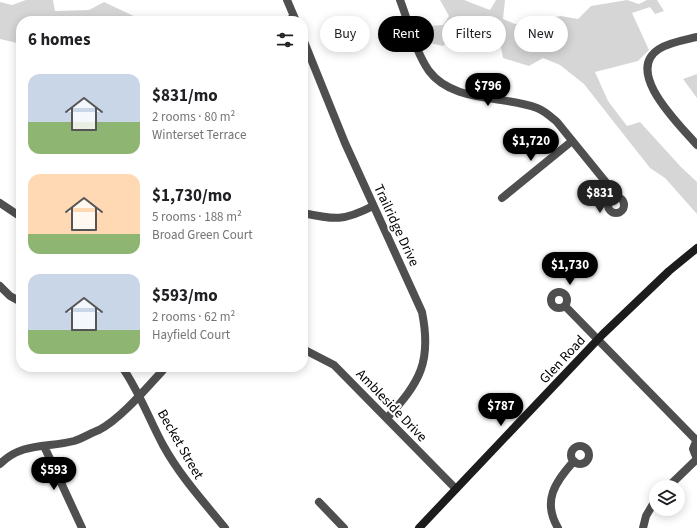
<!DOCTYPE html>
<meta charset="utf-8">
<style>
body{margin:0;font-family:"Source Sans 3",sans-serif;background:#f2f2f2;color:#202124;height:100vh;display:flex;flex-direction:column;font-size:15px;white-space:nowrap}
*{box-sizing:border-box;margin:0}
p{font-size:13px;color:#757577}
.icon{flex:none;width:22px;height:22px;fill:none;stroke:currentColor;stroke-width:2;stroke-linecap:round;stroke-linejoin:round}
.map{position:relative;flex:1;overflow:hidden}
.sheet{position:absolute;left:16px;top:16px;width:292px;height:356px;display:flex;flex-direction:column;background:#fff;border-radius:16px;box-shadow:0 2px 10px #0003}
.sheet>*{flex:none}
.hud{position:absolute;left:320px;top:16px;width:317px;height:36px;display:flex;gap:8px}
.fabs{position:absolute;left:649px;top:480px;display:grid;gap:8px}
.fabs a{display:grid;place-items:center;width:36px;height:36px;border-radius:50%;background:#fff;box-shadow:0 2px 10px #0003;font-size:20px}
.price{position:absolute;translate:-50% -34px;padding:0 9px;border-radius:14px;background:#000;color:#fff;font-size:13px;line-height:26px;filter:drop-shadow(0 1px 2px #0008)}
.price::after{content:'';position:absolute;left:50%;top:24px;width:12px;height:9px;margin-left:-6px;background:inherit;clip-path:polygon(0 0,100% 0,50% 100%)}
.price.on{background:#222;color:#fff}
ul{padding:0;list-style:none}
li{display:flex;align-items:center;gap:12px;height:100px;padding:0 12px}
li span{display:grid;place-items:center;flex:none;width:112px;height:80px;border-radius:12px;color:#555}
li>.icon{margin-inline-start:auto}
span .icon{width:48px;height:48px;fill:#fffc;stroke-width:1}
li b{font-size:17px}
h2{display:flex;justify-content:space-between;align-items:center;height:48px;padding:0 12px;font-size:17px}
.pill{padding:0 14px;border-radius:18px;background:#fff;box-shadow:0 2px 10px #0003;font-size:14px;line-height:36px}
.pill.on{background:#000;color:#fff}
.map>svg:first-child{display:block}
.green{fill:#d6d6d6}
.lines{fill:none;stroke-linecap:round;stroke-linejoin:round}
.minor{stroke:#4f4f4f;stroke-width:8}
.secondary{stroke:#1c1c1c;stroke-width:8}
.labels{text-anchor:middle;stroke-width:4;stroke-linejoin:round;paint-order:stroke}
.street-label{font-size:14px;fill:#000;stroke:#fff}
</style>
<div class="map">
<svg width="697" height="528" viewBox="0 0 697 528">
<rect width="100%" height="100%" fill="#fff"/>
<path class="green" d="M 26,0 L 53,0 L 55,11 L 89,10 L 104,2 L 138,18 L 136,21 L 21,21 L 21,44 L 0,39 L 0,2 L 12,5 Z
M 440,0 L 464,0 L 490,10 L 496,0 L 505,0 L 503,19 L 515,24 L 561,16 L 578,19 L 591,6 L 627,0 L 639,4 L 647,0 L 657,0 L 664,11 L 655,14 L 650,7 L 632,13 L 649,50 L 638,61 L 595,72 L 608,101 L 627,126 L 640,122 L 681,167 L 697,182 L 697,214 L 665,178 L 650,168 L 584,84 L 560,65 L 543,58 L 529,66 L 503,58 L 498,32 L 483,23 L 470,23 L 443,46 L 426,42 L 415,21 L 429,26 L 443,25 L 449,16 Z
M 697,74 L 697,98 L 683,79 Z"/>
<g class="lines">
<path class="minor" d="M 287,0 L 296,21
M 400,0 C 409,23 415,51 429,71 C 453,103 503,95 537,108 C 545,111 551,117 557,122 L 609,186 L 613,197
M 287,21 L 294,17
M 697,37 C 685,40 670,42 659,49 C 623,72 681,126 697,145
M 303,39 L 345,143 L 422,312 C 432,362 420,382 387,418
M608 205a8 8 0 1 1 16 0a8 8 0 1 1-16 0Z
M 502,198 L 572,141
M 0,203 L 21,217
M 303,213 C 335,220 344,221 373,206
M 0,286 L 10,296 L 21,302
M551 300a8 8 0 1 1 16 0a8 8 0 1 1-16 0Z
M 565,306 L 696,440
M 303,349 L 334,365 L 456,489
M 122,367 C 139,391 149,419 163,445 C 180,476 203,501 225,528
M 697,439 L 693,449 L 697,459
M571 455a9 9 0 1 1 18 0a9 9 0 1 1-18 0Z
M 44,446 L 82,528
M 0,464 C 22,442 47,448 74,441 C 83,438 91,433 99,430 C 121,419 149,385 166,367
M 668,487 L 697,459
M 319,502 L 344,528
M 558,528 C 542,501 555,482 574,461
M 643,528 L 646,516 L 656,499"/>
<path class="secondary" d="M 419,528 L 603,334 L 669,271 L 697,248"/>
</g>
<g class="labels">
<g class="street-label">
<text transform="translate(397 225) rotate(65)" y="5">Trailridge Drive</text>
<text transform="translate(562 359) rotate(-47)" y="5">Glen Road</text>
<text transform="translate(392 405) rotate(46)" y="5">Ambleside Drive</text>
<text transform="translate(181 444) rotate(60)" y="5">Becket Street</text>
</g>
</g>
</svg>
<div class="fabs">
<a><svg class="icon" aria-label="layers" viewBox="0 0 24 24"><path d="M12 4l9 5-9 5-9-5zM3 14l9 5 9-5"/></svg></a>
</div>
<b class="price" style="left:488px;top:107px">$796</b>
<b class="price" style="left:531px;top:162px">$1,720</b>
<b class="price on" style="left:600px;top:214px">$831</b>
<b class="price" style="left:570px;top:286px">$1,730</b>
<b class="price" style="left:501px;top:427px">$787</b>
<b class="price" style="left:54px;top:491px">$593</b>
<div class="hud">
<a class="pill">Buy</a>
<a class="pill on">Rent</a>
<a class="pill">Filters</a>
<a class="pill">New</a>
</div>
<section class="sheet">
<h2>6 homes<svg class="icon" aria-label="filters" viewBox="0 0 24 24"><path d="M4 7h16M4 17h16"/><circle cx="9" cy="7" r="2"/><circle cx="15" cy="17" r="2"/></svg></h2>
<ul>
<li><span style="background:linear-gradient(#c9d6e8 60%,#8fb573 0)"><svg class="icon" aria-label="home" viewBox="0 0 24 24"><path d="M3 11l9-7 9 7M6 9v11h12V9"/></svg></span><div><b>$831/mo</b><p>2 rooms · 80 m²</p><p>Winterset Terrace</p></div></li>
<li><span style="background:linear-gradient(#ffd9b3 75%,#8fb573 0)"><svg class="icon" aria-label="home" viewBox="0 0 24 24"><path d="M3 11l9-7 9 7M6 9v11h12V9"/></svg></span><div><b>$1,730/mo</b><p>5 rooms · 188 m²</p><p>Broad Green Court</p></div></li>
<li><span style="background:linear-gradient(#c9d6e8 70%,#8fb573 0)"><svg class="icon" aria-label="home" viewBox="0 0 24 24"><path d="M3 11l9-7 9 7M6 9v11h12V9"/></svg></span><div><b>$593/mo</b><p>2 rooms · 62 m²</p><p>Hayfield Court</p></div></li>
</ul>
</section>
</div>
